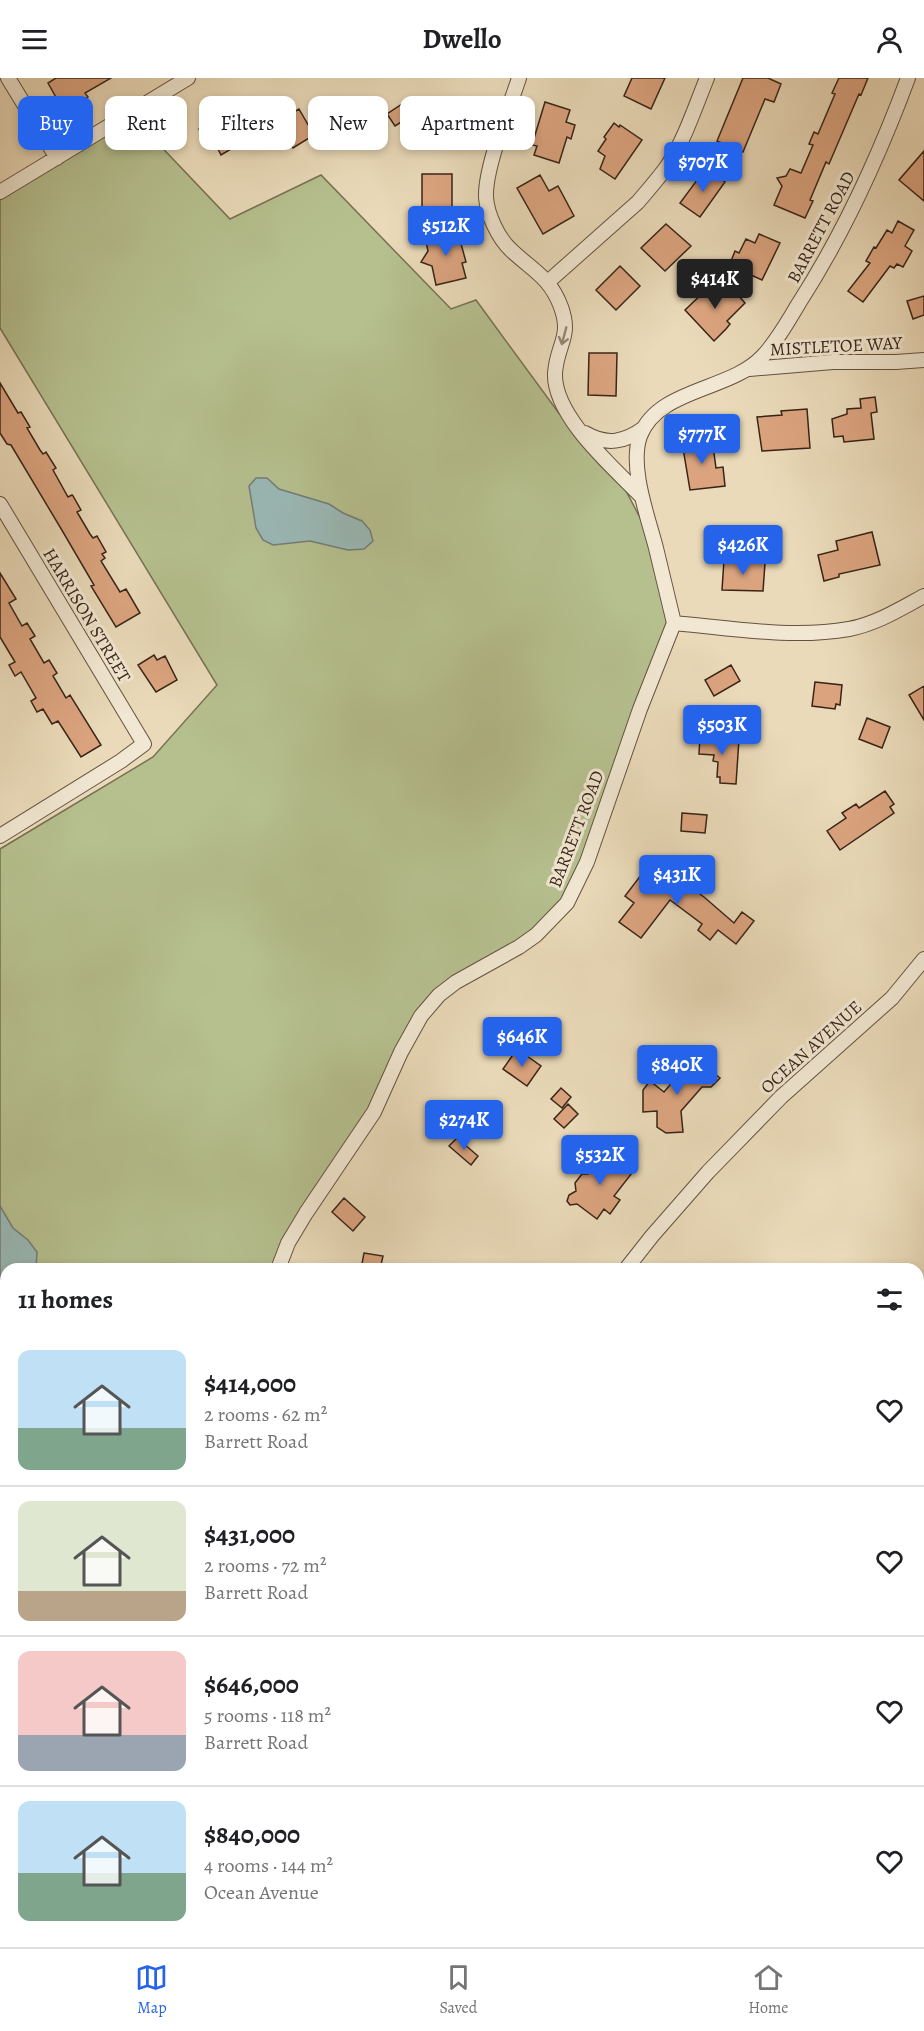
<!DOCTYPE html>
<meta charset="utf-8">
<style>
body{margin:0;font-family:Alegreya,serif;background:#f6f6f6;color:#202124;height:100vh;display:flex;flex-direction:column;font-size:22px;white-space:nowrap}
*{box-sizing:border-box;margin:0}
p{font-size:20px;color:#757577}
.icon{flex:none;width:33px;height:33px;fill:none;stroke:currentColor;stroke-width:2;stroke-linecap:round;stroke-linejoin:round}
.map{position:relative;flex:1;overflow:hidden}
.panel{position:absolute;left:0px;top:1185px;width:924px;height:684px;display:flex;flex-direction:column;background:#fff;border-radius:18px 18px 0 0;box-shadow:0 3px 9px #0003}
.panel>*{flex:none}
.hud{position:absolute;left:18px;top:18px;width:600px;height:54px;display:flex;gap:12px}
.price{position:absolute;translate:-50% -51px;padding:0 14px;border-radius:6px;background:#2563eb;color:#fff;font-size:20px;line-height:39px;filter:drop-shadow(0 2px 3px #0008)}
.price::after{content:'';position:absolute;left:50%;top:36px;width:18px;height:14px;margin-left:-9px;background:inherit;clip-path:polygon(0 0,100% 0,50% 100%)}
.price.active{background:#222;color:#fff}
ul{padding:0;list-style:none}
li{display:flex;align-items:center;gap:18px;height:150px;padding:0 18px}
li+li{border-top:2px solid #e0e0e0}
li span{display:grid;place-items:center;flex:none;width:168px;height:120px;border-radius:12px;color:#555}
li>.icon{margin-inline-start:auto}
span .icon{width:72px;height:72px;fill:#fffc;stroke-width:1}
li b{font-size:26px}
h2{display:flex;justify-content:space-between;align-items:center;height:72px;padding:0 18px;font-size:26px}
.pill{padding:0 21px;border-radius:12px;background:#fff;box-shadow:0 3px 9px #0003;font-size:21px;line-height:54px}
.pill.active{background:#2563eb;color:#fff}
header{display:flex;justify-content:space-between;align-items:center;height:78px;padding:0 18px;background:#fff;font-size:27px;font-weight:700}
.menu{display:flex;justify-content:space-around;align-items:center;height:84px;border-top:2px solid #e0e0e0;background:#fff;font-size:16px;color:#757577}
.menu a{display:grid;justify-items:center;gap:3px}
.menu .active{color:#2563eb}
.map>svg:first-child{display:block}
.green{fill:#b6c08f;stroke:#777254;stroke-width:1.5}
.water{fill:#9ab9b7;stroke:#737d77;stroke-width:1.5}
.building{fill:#dba47f;stroke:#382418;stroke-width:1.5}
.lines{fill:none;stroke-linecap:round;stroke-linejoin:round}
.lane-casing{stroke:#645240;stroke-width:10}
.street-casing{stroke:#645240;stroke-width:16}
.lane{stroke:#f1e7d2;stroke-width:7}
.street{stroke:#f1e7d2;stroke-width:14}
.oneway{stroke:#948675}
.labels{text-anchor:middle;stroke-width:6;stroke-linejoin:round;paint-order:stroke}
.street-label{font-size:18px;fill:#382418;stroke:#f1e7d2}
</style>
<header><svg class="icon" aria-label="menu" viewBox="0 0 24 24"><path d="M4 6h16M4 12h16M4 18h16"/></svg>Dwello<svg class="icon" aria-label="person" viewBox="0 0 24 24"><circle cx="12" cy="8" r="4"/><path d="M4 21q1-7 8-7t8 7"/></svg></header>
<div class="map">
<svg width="924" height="1869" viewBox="0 0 924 1869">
<rect width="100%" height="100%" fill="#eadab9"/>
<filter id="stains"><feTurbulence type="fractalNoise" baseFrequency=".00333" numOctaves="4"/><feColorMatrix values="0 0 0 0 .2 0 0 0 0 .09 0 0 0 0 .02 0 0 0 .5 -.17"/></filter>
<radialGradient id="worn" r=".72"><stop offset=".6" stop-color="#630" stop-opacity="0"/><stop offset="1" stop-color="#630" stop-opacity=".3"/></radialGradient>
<path class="green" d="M 131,37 L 230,141 L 321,97 L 451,231 L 476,222 L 558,334 L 626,413 L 655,468 L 669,546 L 567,825 L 536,857 L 439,917 L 278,1191 L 6,1191 L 6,1819 L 0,1828 L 0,771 L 153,679 L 217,607 L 0,250 L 0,115 Z
M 924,1429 L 924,1698 L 918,1701 L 918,1431 Z"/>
<path class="water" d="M 256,400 L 267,400 L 279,411 L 329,426 L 343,435 L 362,443 L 370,452 L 373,463 L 364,471 L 348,472 L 310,463 L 273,467 L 263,462 L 256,450 L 249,408 Z
M 0,1128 L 13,1150 L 28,1162 L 37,1174 L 36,1191 L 6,1191 L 6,1285 L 0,1312 Z"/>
<path class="building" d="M 56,0 L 111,0 L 85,15 L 88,19 L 67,31 L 60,20 L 57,21 L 48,5 Z
M 632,0 L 665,0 L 651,31 L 624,18 Z
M 743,0 L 768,0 L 781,6 L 774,24 L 765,21 L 743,74 L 717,63 Z
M 839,0 L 868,0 L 861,17 L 859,16 L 829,86 L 826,84 L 810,122 L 813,123 L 805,140 L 774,127 L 782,108 L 777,100 L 786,98 L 790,91 L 801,95 L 813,67 L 809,66 L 814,54 L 818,56 L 835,16 L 832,15 Z
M 545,24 L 570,32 L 566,44 L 575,47 L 571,61 L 567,59 L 559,85 L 534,77 L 537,68 L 532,67 Z
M 402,26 L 411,38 L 395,48 L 387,36 Z
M 442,27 L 468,36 L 460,68 L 428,58 L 434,40 L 437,41 Z
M 299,31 L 314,57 L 293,70 L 289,62 L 279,68 L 268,49 Z
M 228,34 L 243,64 L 221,77 L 216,67 L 210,71 L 199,51 Z
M 614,45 L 619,49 L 620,47 L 642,62 L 615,101 L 600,91 L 605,78 L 598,73 L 606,61 L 604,59 Z
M 924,73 L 924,123 L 899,102 Z
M 706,90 L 725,104 L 700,139 L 680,125 Z
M 422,96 L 452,96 L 452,130 L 422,130 Z
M 540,97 L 549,113 L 558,108 L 574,138 L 543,156 L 517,110 Z
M 898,143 L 914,152 L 905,168 L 912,173 L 903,189 L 897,186 L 894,190 L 890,188 L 863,224 L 848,213 L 870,185 L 866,183 L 874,169 L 876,170 L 887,152 L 892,155 Z
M 666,146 L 691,168 L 665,193 L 641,170 Z
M 457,151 L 466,184 L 462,185 L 466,200 L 436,207 L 432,188 L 421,184 L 428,173 L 425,159 Z
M 759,156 L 780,165 L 762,202 L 733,189 L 731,183 L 735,173 L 739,175 L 746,161 L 755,165 Z
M 620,188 L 640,208 L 616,232 L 596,212 Z
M 728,206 L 745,225 L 727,243 L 730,246 L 726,251 L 714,263 L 685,232 L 710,208 L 717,216 Z
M 924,218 L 924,237 L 913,241 L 907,223 Z
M 589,275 L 617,275 L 616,318 L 588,317 Z
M 0,305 L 18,335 L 21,334 L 30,349 L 27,350 L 40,372 L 43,376 L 46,374 L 56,390 L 53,392 L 68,419 L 72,417 L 73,418 L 81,432 L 77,434 L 90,456 L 93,460 L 97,458 L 106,474 L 102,476 L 105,480 L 101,483 L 120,514 L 126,511 L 140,535 L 116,549 L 91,508 L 94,507 L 63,454 L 11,367 L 7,366 L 0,355 Z
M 875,319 L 877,334 L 871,335 L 874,361 L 844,364 L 843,358 L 834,359 L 832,341 L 847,336 L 847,331 L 861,330 L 860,321 Z
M 807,331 L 810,370 L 762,373 L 757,339 L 782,337 L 781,333 Z
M 712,361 L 716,390 L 723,389 L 725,408 L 690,412 L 682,364 Z
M 872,454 L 880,487 L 839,496 L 839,499 L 824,503 L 818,477 L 838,472 L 836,463 Z
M 724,482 L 765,485 L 763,513 L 722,512 Z
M 0,495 L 16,521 L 9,525 L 22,548 L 27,545 L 35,558 L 30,561 L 44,585 L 49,582 L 57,595 L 53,598 L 66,620 L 70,617 L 101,667 L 81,679 L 58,643 L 52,646 L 43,631 L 37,634 L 31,623 L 36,620 L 21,594 L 15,598 L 9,587 L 15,584 L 0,559 Z
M 154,577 L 157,582 L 165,578 L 177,602 L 156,614 L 138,587 Z
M 731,587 L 740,603 L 714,618 L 705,602 Z
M 815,604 L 842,607 L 840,627 L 836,626 L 835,631 L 812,628 Z
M 924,608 L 924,642 L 909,617 Z
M 867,640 L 890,649 L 882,670 L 859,661 Z
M 700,658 L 739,661 L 736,706 L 720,705 L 720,699 L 717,699 L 718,684 L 713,683 L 714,677 L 699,676 Z
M 885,713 L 894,726 L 890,729 L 894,735 L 840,772 L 827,753 L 846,740 L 842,735 L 856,726 L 859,730 Z
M 682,735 L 707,737 L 705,755 L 681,753 Z
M 651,784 L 660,791 L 662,788 L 704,819 L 734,845 L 742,834 L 754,843 L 736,866 L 718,852 L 710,862 L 698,852 L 702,846 L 670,822 L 641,860 L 619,844 L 634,825 L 625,818 Z
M 517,971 L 541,988 L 527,1008 L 503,991 Z
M 694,979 L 720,1000 L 711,1009 L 702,1009 L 681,1033 L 683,1054 L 666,1055 L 657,1049 L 657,1033 L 643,1034 L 643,1012 L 650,1003 L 664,1014 Z
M 561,1010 L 571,1019 L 562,1030 L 551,1021 Z
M 568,1026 L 578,1036 L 564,1050 L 554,1041 Z
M 457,1060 L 478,1078 L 471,1087 L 449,1068 Z
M 605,1074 L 632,1095 L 614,1118 L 620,1122 L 610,1136 L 604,1131 L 597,1141 L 577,1126 L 570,1127 L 567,1123 L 569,1117 L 576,1113 L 575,1105 L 582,1096 L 588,1096 L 600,1075 Z
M 344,1120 L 365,1139 L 353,1153 L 332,1134 Z
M 364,1175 L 383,1178 L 380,1191 L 361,1191 Z"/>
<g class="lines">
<defs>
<path id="lane" d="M 0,1654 L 6,1651
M 0,1867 L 2,1869"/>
<path id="street" d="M 8,0 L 57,80
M 519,0 C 509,31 485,89 486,119 C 487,136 498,160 511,172 C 532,192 550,199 561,229 C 572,259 557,266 555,295 C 553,338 613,389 642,419
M 0,114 L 188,0
M 549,203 L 638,124 C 648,112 659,100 668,87 C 685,61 695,29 707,0
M 749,291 L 833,284 L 896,284 L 924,282
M 585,355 C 607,368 625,364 644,350
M 0,426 L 144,666 L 121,683 L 0,758
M 674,545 C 668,520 662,495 656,470 C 648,439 629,389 640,358 C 658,310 731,313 763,278 C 778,262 788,243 799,225 C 844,155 879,78 908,0
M 674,545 C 731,550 792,561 849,551 C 876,546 900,531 924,518
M 278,1191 L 288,1165 L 306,1135 L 374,1034 L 401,974 L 421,938 L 439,917 L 456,904 L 519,869 L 536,857 L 567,825 L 587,784 L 640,631 L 674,545
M 626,1191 L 652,1158 L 708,1094 L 781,1019 L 892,920 L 924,881
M 0,1567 L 6,1584
M 0,1841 L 6,1831
M 142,1863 L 154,1869
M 291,1869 L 295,1863
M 584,1869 L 588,1863
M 761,1869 L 766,1863"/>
</defs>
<use href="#lane" class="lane-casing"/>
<use href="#street" class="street-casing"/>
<use href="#lane" class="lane"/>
<use href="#street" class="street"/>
</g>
<defs><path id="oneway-shaft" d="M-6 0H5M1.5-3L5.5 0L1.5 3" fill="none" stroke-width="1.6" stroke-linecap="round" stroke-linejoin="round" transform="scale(1.5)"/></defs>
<use class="oneway" href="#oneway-shaft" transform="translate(564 258) rotate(105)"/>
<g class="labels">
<g class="street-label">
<text transform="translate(821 149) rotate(-62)" y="6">BARRETT ROAD</text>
<text transform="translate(836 268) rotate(-3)" y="6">MISTLETOE WAY</text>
<text transform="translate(87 537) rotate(59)" y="6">HARRISON STREET</text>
<text transform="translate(576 751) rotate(-69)" y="6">BARRETT ROAD</text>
<text transform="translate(811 969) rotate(-42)" y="6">OCEAN AVENUE</text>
</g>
</g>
<rect width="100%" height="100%" filter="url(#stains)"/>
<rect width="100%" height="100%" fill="url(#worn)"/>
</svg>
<b class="price" style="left:703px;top:115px">$707K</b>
<b class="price" style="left:446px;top:179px">$512K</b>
<b class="price active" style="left:715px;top:232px">$414K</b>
<b class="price" style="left:702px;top:387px">$777K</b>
<b class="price" style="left:743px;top:498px">$426K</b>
<b class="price" style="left:722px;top:678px">$503K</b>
<b class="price" style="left:677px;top:828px">$431K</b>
<b class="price" style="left:522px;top:990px">$646K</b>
<b class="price" style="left:677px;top:1018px">$840K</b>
<b class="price" style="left:464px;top:1073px">$274K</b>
<b class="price" style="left:600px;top:1108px">$532K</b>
<div class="hud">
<a class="pill active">Buy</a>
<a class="pill">Rent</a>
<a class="pill">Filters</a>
<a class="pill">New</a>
<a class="pill">Apartment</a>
</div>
<section class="panel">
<h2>11 homes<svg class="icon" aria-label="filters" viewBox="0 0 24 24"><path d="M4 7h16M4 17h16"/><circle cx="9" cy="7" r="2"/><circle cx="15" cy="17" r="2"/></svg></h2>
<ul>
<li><span style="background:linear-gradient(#bfe0f5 65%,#7fa58c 0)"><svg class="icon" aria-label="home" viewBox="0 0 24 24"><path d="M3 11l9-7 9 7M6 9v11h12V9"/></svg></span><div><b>$414,000</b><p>2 rooms · 62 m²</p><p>Barrett Road</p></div><svg class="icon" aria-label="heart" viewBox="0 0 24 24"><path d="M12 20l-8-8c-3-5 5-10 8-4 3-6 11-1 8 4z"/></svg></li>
<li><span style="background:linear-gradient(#dfe7d0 75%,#b9a48a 0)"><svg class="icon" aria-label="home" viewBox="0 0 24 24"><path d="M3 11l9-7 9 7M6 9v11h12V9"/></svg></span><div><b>$431,000</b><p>2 rooms · 72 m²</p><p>Barrett Road</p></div><svg class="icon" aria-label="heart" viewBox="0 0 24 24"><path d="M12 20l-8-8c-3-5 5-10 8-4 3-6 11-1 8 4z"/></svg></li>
<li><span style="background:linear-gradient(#f6c9c9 70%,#9aa5b1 0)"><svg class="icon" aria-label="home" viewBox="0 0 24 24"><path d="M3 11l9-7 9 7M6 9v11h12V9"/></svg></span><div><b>$646,000</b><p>5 rooms · 118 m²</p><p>Barrett Road</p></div><svg class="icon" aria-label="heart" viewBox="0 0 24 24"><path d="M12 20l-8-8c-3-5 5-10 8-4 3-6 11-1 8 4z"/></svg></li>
<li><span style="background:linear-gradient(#bfe0f5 60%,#7fa58c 0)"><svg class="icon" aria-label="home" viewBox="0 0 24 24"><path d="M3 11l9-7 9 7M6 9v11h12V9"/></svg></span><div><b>$840,000</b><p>4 rooms · 144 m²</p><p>Ocean Avenue</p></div><svg class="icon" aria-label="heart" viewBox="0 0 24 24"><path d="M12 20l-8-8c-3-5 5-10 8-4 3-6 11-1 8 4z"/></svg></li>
</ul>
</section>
</div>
<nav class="menu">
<a class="active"><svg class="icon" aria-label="map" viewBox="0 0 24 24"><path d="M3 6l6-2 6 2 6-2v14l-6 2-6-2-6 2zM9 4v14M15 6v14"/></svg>Map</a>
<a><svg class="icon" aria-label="saved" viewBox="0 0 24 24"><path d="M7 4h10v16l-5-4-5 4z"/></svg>Saved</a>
<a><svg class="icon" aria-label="home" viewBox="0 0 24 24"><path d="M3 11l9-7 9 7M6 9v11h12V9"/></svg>Home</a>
</nav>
